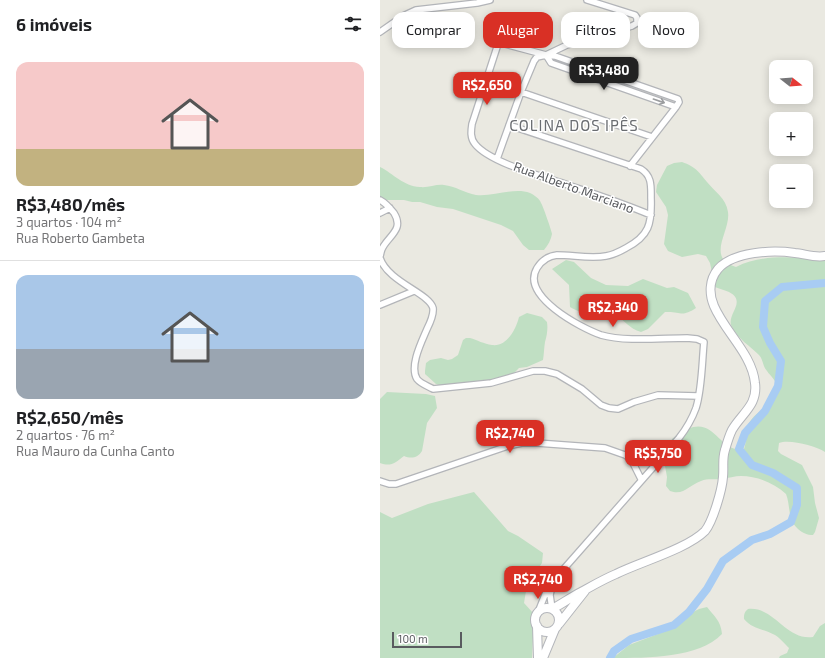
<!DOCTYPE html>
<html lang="pt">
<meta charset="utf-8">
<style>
body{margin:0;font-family:"Exo 2",sans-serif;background:#f2f2f2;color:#202124;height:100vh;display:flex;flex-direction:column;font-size:15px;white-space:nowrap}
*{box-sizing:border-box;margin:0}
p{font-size:13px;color:#757577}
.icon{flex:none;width:22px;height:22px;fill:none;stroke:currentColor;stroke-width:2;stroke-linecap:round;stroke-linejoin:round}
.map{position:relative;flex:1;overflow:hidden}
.drawer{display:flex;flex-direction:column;background:#fff;width:380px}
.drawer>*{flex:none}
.guide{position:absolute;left:12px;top:12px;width:373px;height:36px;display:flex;gap:8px}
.needle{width:26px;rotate:107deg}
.fabs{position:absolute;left:389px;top:60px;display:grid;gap:8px}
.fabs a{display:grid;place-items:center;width:44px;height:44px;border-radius:8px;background:#fff;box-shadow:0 2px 10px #0003;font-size:20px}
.scale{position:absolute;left:12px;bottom:10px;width:70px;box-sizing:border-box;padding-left:4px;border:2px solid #595b5f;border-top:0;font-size:11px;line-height:14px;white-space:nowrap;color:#595b5f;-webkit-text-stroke:3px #fff;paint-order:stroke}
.price{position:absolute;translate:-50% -34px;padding:0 9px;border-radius:8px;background:#d93025;color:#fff;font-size:13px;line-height:26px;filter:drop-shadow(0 1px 2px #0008)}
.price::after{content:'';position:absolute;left:50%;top:24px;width:12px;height:9px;margin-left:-6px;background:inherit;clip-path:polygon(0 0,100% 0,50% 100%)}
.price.selected{background:#222;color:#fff}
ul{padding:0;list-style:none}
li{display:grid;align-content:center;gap:8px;height:212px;padding:0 16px}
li+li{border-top:1px solid #e0e0e0}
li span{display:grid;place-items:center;height:124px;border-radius:12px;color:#555}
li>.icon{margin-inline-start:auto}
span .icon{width:72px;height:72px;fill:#fffc;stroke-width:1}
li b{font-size:17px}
h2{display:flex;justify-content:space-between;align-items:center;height:48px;padding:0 16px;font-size:17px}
.chip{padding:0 14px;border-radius:12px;background:#fff;box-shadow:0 2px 10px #0003;font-size:14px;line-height:36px}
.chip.selected{background:#d93025;color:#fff}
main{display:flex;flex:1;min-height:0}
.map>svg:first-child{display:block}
.green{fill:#c0dfc3}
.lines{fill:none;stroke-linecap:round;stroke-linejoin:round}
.river{stroke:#a8ccf3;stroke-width:8}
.street-casing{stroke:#b3b5b9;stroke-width:8}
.secondary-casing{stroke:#b4b6bb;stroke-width:10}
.street{stroke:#fff;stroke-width:5.5}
.secondary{stroke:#fff;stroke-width:8}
.oneway{stroke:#9b9d9f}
.labels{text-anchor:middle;stroke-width:3;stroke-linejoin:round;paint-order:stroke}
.street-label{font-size:13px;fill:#595b5f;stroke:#fff}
.quarter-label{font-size:15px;letter-spacing:1px;fill:#6a6d71;stroke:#fff}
</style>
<main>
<section class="drawer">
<h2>6 imóveis<svg class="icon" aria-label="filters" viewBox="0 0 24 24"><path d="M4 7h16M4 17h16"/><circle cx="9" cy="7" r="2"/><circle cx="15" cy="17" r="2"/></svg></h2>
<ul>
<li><span style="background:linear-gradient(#f6c9c9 70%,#c2b280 0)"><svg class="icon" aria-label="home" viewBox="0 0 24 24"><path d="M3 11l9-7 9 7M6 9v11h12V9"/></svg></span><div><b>R$3,480/mês</b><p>3 quartos · 104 m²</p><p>Rua Roberto Gambeta</p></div></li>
<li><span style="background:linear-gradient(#a9c7e8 60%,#9aa5b1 0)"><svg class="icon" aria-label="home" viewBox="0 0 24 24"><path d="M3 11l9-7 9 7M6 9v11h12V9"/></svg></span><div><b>R$2,650/mês</b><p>2 quartos · 76 m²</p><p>Rua Mauro da Cunha Canto</p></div></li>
</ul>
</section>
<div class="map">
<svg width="445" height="658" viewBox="0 0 445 658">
<rect width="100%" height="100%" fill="#eae9e1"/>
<path class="green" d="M 302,162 C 316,167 318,171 327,182 C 335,192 346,198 348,212 C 351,231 325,258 356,267 C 384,253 415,258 445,259 L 445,452 C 435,446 410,439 399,443 L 398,451 L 401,454 L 422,465 L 433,487 L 435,503 L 439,518 L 435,532 L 433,535 C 427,535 423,533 418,529 C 407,519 411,507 406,494 C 394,483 377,476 361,476 C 355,476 348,478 342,479 C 335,480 328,478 321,481 C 309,485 304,496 290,491 L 286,486 L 287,477 L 285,466 L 292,439 C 297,435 302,431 308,429 C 335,417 340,454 364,449 C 368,439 363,430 371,420 C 380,407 397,407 397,389 C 397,380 391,377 387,371 C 383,367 383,359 379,355 C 370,346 358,339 352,327 C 345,315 368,302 349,292 C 345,290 339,289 335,287 L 330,263 L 326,256 L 318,254 L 302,257 L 288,251 L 284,244 L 288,215 L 286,207 L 276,192 L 277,185 L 287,166 L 294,163 Z
M 0,167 C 14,174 23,186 40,187 C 48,188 56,184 64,185 C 75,186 85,193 96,195 C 113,197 134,187 150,193 C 154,195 160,199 161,203 C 163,206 172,232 172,234 C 171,240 168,245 164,250 L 149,250 L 143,245 L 133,231 L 121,225 L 73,209 L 57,207 L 40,202 L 32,202 L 24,200 L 0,200 Z
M 186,260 L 194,262 L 211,278 L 226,285 L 248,286 L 263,279 L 287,288 L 294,287 L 308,293 L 316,308 C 301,318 301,311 285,312 L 268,329 L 261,332 C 249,329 245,320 235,315 C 228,312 221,314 213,314 C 205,314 197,311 190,307 L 189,285 L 172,269 Z
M 147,313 L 162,317 L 167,322 C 168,329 167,335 165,342 C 164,348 164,354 163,360 L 147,367 L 139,368 L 132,375 L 119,379 L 66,388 L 56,384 L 45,374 L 45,371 L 46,363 L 50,360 L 61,358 L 68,360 L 72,359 L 78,355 L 83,340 L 86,338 L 90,338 C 97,340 104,344 112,345 C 127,347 136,329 139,317 Z
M 7,392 L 46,394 L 55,396 L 57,408 L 47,423 L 42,451 C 38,458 31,459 24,456 C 15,463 11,467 0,463 L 0,399 Z
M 94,492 L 128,531 L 138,536 L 163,553 L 162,563 L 147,585 L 144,603 L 154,614 L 152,658 L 0,658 L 0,512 L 12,518 L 48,504 Z
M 327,607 C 334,616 341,621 342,634 C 319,658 267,658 233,658 L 249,645 L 278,634 L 305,616 L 319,609 Z
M 368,609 C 394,606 406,641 433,637 L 440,626 L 445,623 L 445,658 L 399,658 L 400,656 L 407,653 L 409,648 C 405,644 400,638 395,635 C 384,629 372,629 364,619 C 364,615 364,612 368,609 Z"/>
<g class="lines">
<path class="river" d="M 230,658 L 234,651 L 251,639 L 294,625 L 309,612 L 327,589 L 343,561 L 372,540 L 390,534 L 411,522 L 417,505 L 417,488 L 393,473 L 372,465 L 359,449 L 365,433 L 385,411 L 398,386 L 401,361 L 390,343 L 383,327 L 385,301 L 402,287 L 445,283"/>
<defs>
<path id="street" d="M 0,32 L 23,16 L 36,10 L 97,3 L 110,0
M 166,55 L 171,63 L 296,107
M 141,92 L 272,137
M 129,125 L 261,169 C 272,176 271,186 271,198 C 272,224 269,236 246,248 C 239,252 233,255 226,256 C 211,259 193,255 177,255 C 168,256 162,260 157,268 C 140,296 201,328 221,335 C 245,342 282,338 307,338 L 317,339 L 324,342 C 322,362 322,389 316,408 C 312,419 306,429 299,438 L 174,580 L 168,587 L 157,615
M 117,159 L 141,92 L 154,61 L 157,57 L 166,55 L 187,45 L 252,26 L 257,23 L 257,18 L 255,15 L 207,0
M 250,166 L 296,107 L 299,102 L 298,99 L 175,56 L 166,55 L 121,43 L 118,44 L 92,124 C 91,131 90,138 95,144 C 110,163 165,177 188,185 C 216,194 244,204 271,215
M 0,200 C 6,203 10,208 14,213 C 24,229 10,235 3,247 C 1,250 1,253 0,256
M 0,213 L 10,208
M 0,258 C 8,282 49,293 53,308 C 54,315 50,323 47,329 C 42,341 29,366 37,379 C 41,384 48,386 53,389 L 111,383 L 153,371 L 165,371 L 177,374 L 202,389 L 221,405 L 229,408 L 238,409 L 254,402 L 278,395 L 318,396
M 0,305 L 34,291
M 0,481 L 9,484 L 16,484 L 128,446 L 142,443 L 157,443 L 225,448 L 245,455 L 251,459 L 261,479
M 172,609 L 170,595 L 173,582"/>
<path id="secondary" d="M155 620a12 12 0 1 1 24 0a12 12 0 1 1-24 0Z
M 172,609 C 182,604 191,597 201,592 C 212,586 224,579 236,574 C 260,562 307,549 325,531 C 333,521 342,490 343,477 C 344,467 342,459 345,450 C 347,443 349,436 352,430 C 362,413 378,405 375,383 C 372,354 345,332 334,306 C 329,294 329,280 338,269 C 354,251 393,250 415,253 C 425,254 435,258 445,256
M 179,624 L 205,591
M 157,626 L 158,658
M 163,658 L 175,629"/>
</defs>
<use href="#street" class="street-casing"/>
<use href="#secondary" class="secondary-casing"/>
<use href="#street" class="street"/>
<use href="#secondary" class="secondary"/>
</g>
<defs><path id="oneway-shaft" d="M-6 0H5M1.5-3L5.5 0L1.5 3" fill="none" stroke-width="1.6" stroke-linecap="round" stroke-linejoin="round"/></defs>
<use class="oneway" href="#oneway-shaft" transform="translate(279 101) rotate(19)"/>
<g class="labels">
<g class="street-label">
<text transform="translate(194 187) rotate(20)" y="5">Rua Alberto Marciano</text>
</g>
<g class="quarter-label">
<text x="194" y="131">COLINA DOS IPÊS</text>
</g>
</g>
</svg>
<div class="fabs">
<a><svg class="needle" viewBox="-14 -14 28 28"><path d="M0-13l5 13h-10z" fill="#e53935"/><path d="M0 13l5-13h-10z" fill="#757577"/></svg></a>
<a>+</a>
<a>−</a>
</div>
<div class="scale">100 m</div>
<b class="price selected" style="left:224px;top:91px">R$3,480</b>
<b class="price" style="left:107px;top:106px">R$2,650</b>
<b class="price" style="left:233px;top:328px">R$2,340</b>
<b class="price" style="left:130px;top:454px">R$2,740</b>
<b class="price" style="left:278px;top:474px">R$5,750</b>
<b class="price" style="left:158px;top:600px">R$2,740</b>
<div class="guide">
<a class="chip">Comprar</a>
<a class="chip selected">Alugar</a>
<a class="chip">Filtros</a>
<a class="chip">Novo</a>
</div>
</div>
</main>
